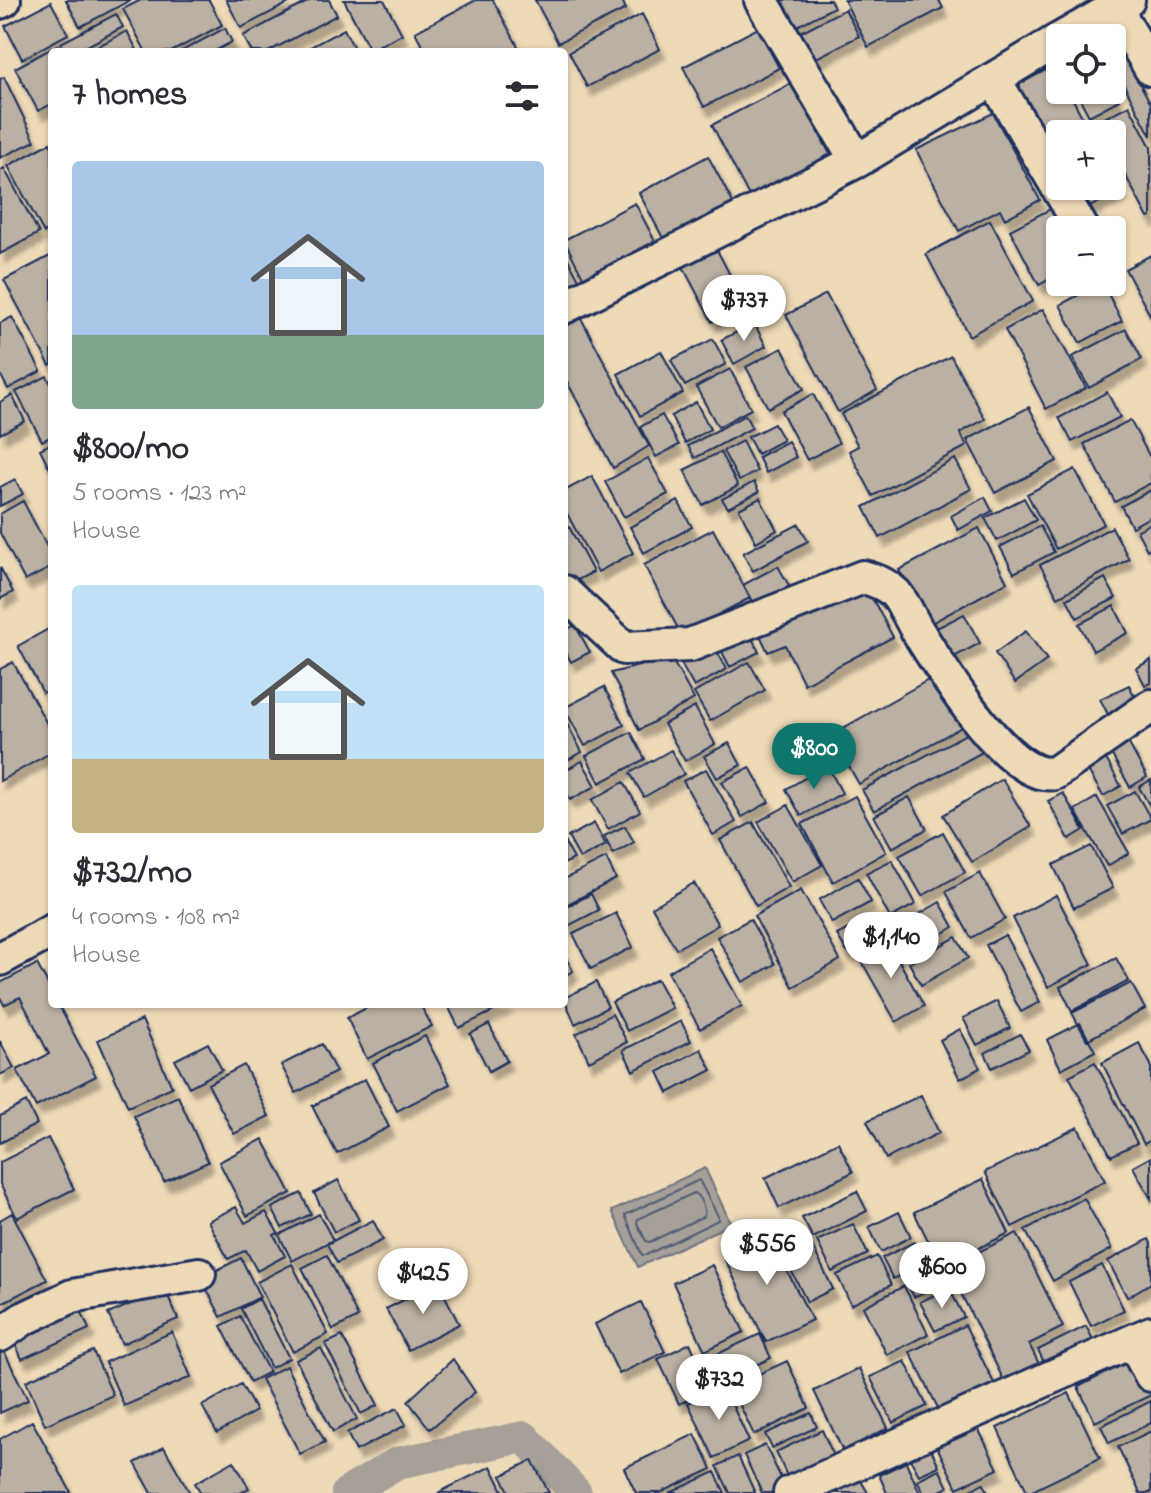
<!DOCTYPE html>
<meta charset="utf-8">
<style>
body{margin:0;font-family:"Indie Flower",sans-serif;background:#f2f2f3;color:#2b2b33;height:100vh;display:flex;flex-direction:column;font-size:30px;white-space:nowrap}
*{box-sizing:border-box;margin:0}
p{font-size:26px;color:#7c7c81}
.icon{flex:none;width:44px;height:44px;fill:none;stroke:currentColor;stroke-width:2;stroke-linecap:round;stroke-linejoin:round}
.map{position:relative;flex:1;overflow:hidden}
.panel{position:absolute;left:48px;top:48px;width:520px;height:960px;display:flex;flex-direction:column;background:#fff;border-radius:8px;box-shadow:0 2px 6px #0004}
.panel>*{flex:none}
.controls{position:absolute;left:1046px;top:24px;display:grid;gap:16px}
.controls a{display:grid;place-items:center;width:80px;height:80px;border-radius:8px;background:#fff;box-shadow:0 2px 6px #0004;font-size:40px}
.price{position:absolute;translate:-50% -68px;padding:0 18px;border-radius:28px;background:#fff;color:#222;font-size:26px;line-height:52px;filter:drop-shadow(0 2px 4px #0008)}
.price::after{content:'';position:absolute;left:50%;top:48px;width:24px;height:18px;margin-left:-12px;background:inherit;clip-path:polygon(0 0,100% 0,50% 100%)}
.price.on{background:#0f766e;color:#fff}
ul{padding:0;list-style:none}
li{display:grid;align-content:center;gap:16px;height:424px;padding:0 24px}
li span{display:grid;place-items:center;height:248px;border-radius:8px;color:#555}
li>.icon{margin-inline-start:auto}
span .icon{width:144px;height:144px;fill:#fffc;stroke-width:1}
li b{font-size:34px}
h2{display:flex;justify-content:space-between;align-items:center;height:96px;padding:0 24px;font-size:34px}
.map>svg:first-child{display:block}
.water{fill:#a6a099;stroke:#6e7381;stroke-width:2}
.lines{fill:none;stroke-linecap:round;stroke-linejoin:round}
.shore{stroke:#535c76;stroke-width:2}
.canal{stroke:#a6a099;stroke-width:32}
.building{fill:#bbb0a2;stroke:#1b2f5e;stroke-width:2;filter:url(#shadow)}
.minor-casing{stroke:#1b2f5e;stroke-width:38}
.minor{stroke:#efdab8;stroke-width:32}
</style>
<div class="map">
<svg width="1151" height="1493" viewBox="0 0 1151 1493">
<defs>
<filter id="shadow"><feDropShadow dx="5" dy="9" stdDeviation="2" flood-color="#0004"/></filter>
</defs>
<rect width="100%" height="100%" fill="#efdab8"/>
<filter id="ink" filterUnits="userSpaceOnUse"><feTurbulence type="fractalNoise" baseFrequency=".0125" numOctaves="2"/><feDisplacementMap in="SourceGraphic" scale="16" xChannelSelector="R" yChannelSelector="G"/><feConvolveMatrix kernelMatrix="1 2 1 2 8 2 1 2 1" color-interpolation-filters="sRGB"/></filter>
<g filter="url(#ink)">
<path class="water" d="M 705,1168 L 731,1224 L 638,1267 L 612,1211 Z"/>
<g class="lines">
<path class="shore" d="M 699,1180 L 718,1216 L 718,1220 L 646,1255 L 642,1255 L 625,1215 Z
M 694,1193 C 700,1196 706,1210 704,1216 L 650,1242 L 646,1241 L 637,1223 L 638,1219 Z"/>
<path class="canal" d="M 347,1493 L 397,1463 L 524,1437 L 576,1493"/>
</g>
<path class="building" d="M 66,0 L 131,0 L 80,27 Z
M 141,0 L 209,0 L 222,25 L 171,52 L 146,52 L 123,9 Z
M 226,0 L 288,0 L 289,3 L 241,28 Z
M 311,0 L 329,0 L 337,15 L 268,52 L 252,52 L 243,36 Z
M 344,0 L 384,0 L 402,34 L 370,50 Z
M 476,0 L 493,0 L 521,52 L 426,52 L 415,32 Z
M 535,0 L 622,0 L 626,9 L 558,43 Z
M 771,0 L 830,0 L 834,7 L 786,32 Z
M 844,0 L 939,0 L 943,8 L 868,47 Z
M 51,2 L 68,34 L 22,59 L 5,26 Z
M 845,9 L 859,36 L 803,65 L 789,38 Z
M 116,14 L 123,27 L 76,52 L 65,52 L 61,43 Z
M 642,14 L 660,49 L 587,87 L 569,52 Z
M 225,28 L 232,42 L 213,52 L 180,52 Z
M 758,28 L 779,68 L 704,107 L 683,67 Z
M 344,29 L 356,52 L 301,52 Z
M 127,31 L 138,52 L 87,52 Z
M 58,45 L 61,52 L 52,52 L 52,104 L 38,111 L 15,68 Z
M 1124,54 L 1151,104 L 1151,136 L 1112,62 Z
M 1055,65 L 1060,76 L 1060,90 L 1068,90 L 1091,134 L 1060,134 L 1060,169 L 1016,86 Z
M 4,77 L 35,141 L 0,158 L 0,79 Z
M 792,83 L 831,156 L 750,198 L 712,125 Z
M 1112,87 L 1119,100 L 1089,116 L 1075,90 L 1112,90 Z
M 1129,105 L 1151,147 L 1151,217 L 1148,218 L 1112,150 L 1112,134 L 1103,134 L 1097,122 Z
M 993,113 L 1040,200 L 1005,219 L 1000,209 L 959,231 L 916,150 Z
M 50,143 L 52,147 L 52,229 L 44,233 L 8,166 Z
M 708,156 L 733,203 L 664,240 L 639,193 Z
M 4,168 L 39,233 L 0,254 L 0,171 Z
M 1112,174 L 1121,191 L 1082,211 L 1069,186 L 1112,186 Z
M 635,203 L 655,241 L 584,279 L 564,240 Z
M 1054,207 L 1066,230 L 1060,230 L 1060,273 L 1039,285 L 1010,230 Z
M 990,220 L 1033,301 L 969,336 L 926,254 Z
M 716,248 L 745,304 L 712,322 L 683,267 Z
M 564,251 L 583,287 L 564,297 Z
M 52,255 L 52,365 L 50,366 L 4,280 Z
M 1151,255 L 1151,317 L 1125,269 Z
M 1102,282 L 1122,321 L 1080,343 L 1060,305 Z
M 826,294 L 877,390 L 838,412 L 786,315 Z
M 1043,309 L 1086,388 L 1046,409 L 1005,330 Z
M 12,317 L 41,371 L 8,389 L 0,374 L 0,323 Z
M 581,318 L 649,446 L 613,468 L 564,376 L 564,327 Z
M 754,323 L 766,346 L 734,364 L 721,340 Z
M 1126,329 L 1142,359 L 1089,388 L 1072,357 Z
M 713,339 L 726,364 L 685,386 L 671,360 Z
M 782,348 L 804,389 L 768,408 L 746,367 Z
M 661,351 L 683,393 L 640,416 L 618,374 Z
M 951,356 L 985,419 L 960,433 L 967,446 L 873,496 L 849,451 L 858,446 L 841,414 Z
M 730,369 L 751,409 L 718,427 L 696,387 Z
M 47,376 L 52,386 L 52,436 L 42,441 L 16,392 Z
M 1107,392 L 1120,417 L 1072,442 L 1059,418 Z
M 813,394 L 839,443 L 807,460 L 781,411 Z
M 12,395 L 25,421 L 0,434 L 0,402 Z
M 696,402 L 710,429 L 685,443 L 671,416 Z
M 1029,407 L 1057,461 L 995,493 L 967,440 Z
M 662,415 L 679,445 L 656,457 L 640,427 Z
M 745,415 L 752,428 L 695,458 L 688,446 Z
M 1130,420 L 1151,459 L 1151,483 L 1115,502 L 1084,444 Z
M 774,424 L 783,440 L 757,454 L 748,437 Z
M 742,441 L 757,471 L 739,481 L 723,451 Z
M 788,441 L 796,457 L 766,473 L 758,457 Z
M 52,443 L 52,473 L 40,449 Z
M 720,452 L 738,486 L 703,505 L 684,470 Z
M 648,458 L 668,494 L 624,517 L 605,482 Z
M 955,459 L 971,489 L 880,538 L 864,507 Z
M 1075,469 L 1104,524 L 1056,549 L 1027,494 Z
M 592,476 L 633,553 L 598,572 L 564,508 L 564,491 Z
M 15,479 L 23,494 L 0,506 L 0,487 Z
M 754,482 L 759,492 L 728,508 L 722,499 Z
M 1151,490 L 1151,516 L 1132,527 L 1121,506 Z
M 985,497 L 992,511 L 958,530 L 951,516 Z
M 760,498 L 777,530 L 756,542 L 739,509 Z
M 1024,498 L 1036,520 L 997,541 L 985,518 Z
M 23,501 L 52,556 L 52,567 L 25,581 L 0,533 L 0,514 Z
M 678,501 L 692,527 L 644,553 L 630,527 Z
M 564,517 L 593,572 L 570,584 L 564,574 Z
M 1151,523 L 1151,548 L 1147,550 L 1137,531 Z
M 799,524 L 808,541 L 753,571 L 743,553 Z
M 1040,526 L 1054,552 L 1014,573 L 1000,547 Z
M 1112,527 L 1129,559 L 1058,597 L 1040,565 Z
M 979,528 L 1007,582 L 928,625 L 899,570 Z
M 713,529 L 750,598 L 681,634 L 644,565 Z
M 778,566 L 791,589 L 756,608 L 743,585 Z
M 0,567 L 13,592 L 0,599 Z
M 1105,578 L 1116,598 L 1077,618 L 1067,599 Z
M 849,593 L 871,596 L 893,637 L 804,684 L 785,645 L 768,652 L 758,631 Z
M 1114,606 L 1128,633 L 1093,651 L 1079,624 Z
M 964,614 L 980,643 L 945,662 L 929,632 Z
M 575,625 L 590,652 L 571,662 L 564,649 L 564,631 Z
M 52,627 L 52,688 L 43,693 L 18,646 Z
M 1026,631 L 1047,660 L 1015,683 L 995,653 Z
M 749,632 L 759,652 L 730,667 L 720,648 Z
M 714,646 L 727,669 L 694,687 L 681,664 Z
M 671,658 L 694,699 L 639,730 L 611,673 Z
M 1151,660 L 1151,683 L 1145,685 L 1136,668 Z
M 13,662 L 52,733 L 52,752 L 0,781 L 0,669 Z
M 749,662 L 765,690 L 710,721 L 694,693 Z
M 937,675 L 965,725 L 859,784 L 831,735 Z
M 1129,685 L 1141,709 L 1113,724 L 1100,699 Z
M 604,687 L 624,725 L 585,746 L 564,708 Z
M 695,707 L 715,744 L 685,761 L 664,724 Z
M 564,718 L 582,752 L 564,762 Z
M 977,728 L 988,749 L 874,811 L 862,790 Z
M 631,732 L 645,759 L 600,783 L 586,756 Z
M 1128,742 L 1147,777 L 1130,787 L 1110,752 Z
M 729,743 L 741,765 L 717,778 L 704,756 Z
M 671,750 L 684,774 L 644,797 L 630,773 Z
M 1105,757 L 1121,786 L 1103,796 L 1086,767 Z
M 582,761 L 596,786 L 570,800 L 564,788 L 564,771 Z
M 827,765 L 842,793 L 801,816 L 786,789 Z
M 750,767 L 769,802 L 742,817 L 722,782 Z
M 706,769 L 736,822 L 713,835 L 683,781 Z
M 1002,779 L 1031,827 L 972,862 L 943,815 Z
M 1151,780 L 1151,808 L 1139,787 Z
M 624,782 L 640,811 L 608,829 L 592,800 Z
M 1135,791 L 1151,819 L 1123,834 L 1107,806 Z
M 1063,793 L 1084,830 L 1069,839 L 1048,801 Z
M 855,796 L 886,852 L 833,882 L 802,824 Z
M 909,797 L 927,829 L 892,848 L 874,816 Z
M 1097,797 L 1129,853 L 1107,866 L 1075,810 Z
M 788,805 L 822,865 L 792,882 L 758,822 Z
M 753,822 L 789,887 L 756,906 L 720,840 Z
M 594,823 L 606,845 L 580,859 L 568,837 Z
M 625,826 L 634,842 L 613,854 L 604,836 Z
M 943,832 L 965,872 L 922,896 L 899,856 Z
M 564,841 L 574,859 L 564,864 Z
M 1091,846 L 1113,888 L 1074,908 L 1053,865 Z
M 606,858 L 616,879 L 564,906 L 564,879 Z
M 892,860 L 916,904 L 890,918 L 866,873 Z
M 980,873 L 1005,919 L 971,938 L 946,892 Z
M 858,878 L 871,902 L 832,923 L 819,900 Z
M 694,883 L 718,925 L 676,949 L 652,907 Z
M 801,890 L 840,960 L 793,987 L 754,916 Z
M 591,894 L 599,910 L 566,927 L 564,908 Z
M 1056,895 L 1092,964 L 1048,987 L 1013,918 Z
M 940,902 L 954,927 L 916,949 L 902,924 Z
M 616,913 L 633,947 L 591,969 L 573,934 Z
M 750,919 L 775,964 L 743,982 L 717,937 Z
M 859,923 L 869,940 L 847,952 L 837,935 Z
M 1005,935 L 1040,1002 L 1021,1012 L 986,945 Z
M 956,937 L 968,958 L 921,985 L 909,963 Z
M 887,939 L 924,1006 L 896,1022 L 858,955 Z
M 710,948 L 742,1006 L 700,1029 L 668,972 Z
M 564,953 L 573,971 L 564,976 Z
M 1116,958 L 1129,981 L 1072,1011 L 1060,987 Z
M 37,964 L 52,992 L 52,1004 L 58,1004 L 96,1076 L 36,1107 L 17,1070 L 49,1054 L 20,997 L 4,1005 L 0,997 L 0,983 Z
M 657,979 L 672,1008 L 627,1031 L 612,1002 Z
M 596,982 L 608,1007 L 575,1024 L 564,998 Z
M 1131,983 L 1145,1009 L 1087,1040 L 1072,1013 Z
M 997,1001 L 1010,1028 L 977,1045 L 963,1018 Z
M 374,1004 L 420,1004 L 432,1026 L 367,1059 L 347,1018 Z
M 447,1004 L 508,1004 L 459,1028 Z
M 612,1014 L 627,1042 L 589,1061 L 576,1034 Z
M 142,1020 L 172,1087 L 128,1107 L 98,1040 Z
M 681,1021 L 691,1041 L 633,1071 L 623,1050 Z
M 1080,1023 L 1095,1051 L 1061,1069 L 1047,1040 Z
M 489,1024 L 507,1061 L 489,1071 L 470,1034 Z
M 960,1029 L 980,1068 L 960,1079 L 940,1040 Z
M 1020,1034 L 1029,1050 L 992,1068 L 985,1053 Z
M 425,1036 L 450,1084 L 397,1111 L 373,1063 Z
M 0,1041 L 14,1068 L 0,1075 Z
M 208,1043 L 222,1070 L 189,1087 L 175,1060 Z
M 1139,1043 L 1151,1065 L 1151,1140 L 1144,1144 L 1102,1063 Z
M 322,1044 L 336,1072 L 296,1093 L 281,1065 Z
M 701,1049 L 712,1070 L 668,1093 L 658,1072 Z
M 1095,1062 L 1137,1143 L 1111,1156 L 1069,1076 Z
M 244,1065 L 269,1116 L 234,1134 L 208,1084 Z
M 365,1079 L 389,1127 L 337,1154 L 312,1106 Z
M 921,1095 L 939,1133 L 886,1159 L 867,1121 Z
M 178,1096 L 208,1162 L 164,1182 L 134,1116 Z
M 26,1102 L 37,1124 L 0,1143 L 0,1116 Z
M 1078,1127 L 1105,1181 L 1012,1227 L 985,1172 Z
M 48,1138 L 74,1189 L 17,1218 L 0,1184 L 0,1162 Z
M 263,1139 L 291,1193 L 247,1216 L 219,1162 Z
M 838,1142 L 853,1172 L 779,1208 L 765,1178 Z
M 1151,1157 L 1151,1199 L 1133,1167 Z
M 983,1179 L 1009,1233 L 941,1267 L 914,1212 Z
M 338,1180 L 359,1220 L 334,1232 L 314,1193 Z
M 857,1191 L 867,1211 L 813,1238 L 802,1218 Z
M 301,1193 L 311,1214 L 282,1228 L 272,1208 Z
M 1084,1198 L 1112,1249 L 1053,1281 L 1025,1230 Z
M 236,1207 L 245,1223 L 266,1212 L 278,1233 L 274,1235 L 285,1256 L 257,1271 L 246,1250 L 228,1259 L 208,1221 Z
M 899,1212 L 911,1237 L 881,1252 L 869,1227 Z
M 12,1213 L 47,1280 L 0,1304 L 0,1220 Z
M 319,1214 L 333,1240 L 292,1261 L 279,1235 Z
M 373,1220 L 383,1240 L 337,1263 L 327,1244 Z
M 853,1224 L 868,1254 L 832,1272 L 817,1241 Z
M 767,1231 L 812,1320 L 766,1342 L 722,1254 Z
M 806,1233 L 833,1289 L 807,1302 L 779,1246 Z
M 1017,1233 L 1063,1327 L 1029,1344 L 1041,1368 L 1006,1385 L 948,1267 Z
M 1149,1239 L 1151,1243 L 1151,1283 L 1127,1297 L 1108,1261 Z
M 914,1242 L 924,1263 L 893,1279 L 882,1258 Z
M 327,1255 L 358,1317 L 333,1330 L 302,1268 Z
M 877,1256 L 891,1285 L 851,1305 L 837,1275 Z
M 241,1258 L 260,1297 L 221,1317 L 201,1278 Z
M 292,1264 L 328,1334 L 293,1352 L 257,1282 Z
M 934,1264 L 943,1283 L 914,1297 L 904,1278 Z
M 712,1265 L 744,1332 L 705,1351 L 673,1283 Z
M 1102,1265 L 1124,1310 L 1091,1326 L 1069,1282 Z
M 438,1282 L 459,1324 L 408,1350 L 386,1309 Z
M 70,1285 L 89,1329 L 22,1359 L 2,1315 Z
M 904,1286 L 928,1334 L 887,1355 L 863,1307 Z
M 949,1288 L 964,1317 L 935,1331 L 920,1302 Z
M 165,1289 L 178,1319 L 122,1344 L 108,1314 Z
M 259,1299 L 289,1358 L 271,1368 L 241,1309 Z
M 641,1302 L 665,1352 L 619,1374 L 595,1324 Z
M 240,1316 L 269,1372 L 250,1382 L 221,1326 Z
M 965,1325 L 994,1383 L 939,1410 L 910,1352 Z
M 1086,1326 L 1099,1351 L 1050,1375 L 1038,1350 Z
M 172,1332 L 191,1377 L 124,1406 L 105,1362 Z
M 760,1334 L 771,1358 L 720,1382 L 709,1358 Z
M 342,1336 L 378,1405 L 361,1414 L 325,1344 Z
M 690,1343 L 711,1389 L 679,1404 L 658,1359 Z
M 321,1348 L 357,1419 L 333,1432 L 296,1360 Z
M 3,1349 L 28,1400 L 0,1413 L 0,1350 Z
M 93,1351 L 113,1395 L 45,1425 L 26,1381 Z
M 453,1359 L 475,1392 L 430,1429 L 408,1401 Z
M 1134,1359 L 1151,1395 L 1095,1422 L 1078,1387 Z
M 787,1361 L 809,1408 L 754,1435 L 731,1387 Z
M 905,1361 L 927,1406 L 893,1423 L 870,1377 Z
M 286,1366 L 325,1442 L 300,1454 L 261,1379 Z
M 859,1368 L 888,1428 L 843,1451 L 814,1391 Z
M 241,1384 L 256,1411 L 217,1433 L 202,1406 Z
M 724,1387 L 749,1441 L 714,1458 L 688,1403 Z
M 1069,1393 L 1100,1458 L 1028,1493 L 997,1428 Z
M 1151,1401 L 1151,1423 L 1109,1443 L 1101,1426 Z
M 397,1408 L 406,1425 L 356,1451 L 347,1433 Z
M 811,1413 L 817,1427 L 772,1448 L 765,1434 Z
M 32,1421 L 71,1492 L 68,1493 L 0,1493 L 0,1439 Z
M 978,1428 L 998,1469 L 957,1488 L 937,1447 Z
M 822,1430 L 837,1463 L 791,1485 L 776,1452 Z
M 1151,1431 L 1151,1493 L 1140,1493 L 1118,1447 Z
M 695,1434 L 712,1469 L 660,1493 L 636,1493 L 624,1468 Z
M 765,1445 L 785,1486 L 771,1493 L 762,1493 L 744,1455 Z
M 164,1447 L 190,1493 L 152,1493 L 135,1463 Z
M 931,1449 L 939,1466 L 919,1475 L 910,1459 Z
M 738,1456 L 755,1493 L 730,1493 L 717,1466 Z
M 532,1460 L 549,1493 L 510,1493 L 501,1476 Z
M 234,1461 L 249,1488 L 240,1493 L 201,1493 L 195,1483 Z
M 906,1462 L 920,1493 L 887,1493 L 879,1475 Z
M 491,1466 L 504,1493 L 438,1493 Z
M 939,1469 L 948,1487 L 936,1493 L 924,1493 L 917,1480 Z
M 715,1472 L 725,1493 L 670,1493 Z
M 860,1479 L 868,1493 L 834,1493 Z
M 983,1483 L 989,1493 L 966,1493 Z"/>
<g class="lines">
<defs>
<path id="minor" d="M 761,0 L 857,161
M 0,2 L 4,0
M 1115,7 L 1151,69
M 1062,38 L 1128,0
M 994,79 L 1083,230
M 564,307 L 857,161 L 1060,39
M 564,592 L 624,648 L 690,645 L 863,577 C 875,580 886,584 895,593 C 904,603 910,618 917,630 C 939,665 1009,783 1055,773 L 1151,706
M 0,959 L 52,931
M 0,1335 L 23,1319 L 72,1296 L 199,1274
M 1133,1342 L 1151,1375
M 790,1493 L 1151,1333"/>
</defs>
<use href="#minor" class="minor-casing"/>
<use href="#minor" class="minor"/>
</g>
</g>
</svg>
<div class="controls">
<a><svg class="icon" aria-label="locate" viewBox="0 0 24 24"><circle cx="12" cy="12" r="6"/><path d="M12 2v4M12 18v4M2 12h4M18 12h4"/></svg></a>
<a>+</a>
<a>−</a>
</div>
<b class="price" style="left:744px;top:343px">$737</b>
<b class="price on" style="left:814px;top:791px">$800</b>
<b class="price" style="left:891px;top:980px">$1,140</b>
<b class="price" style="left:767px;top:1287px">$556</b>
<b class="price" style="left:942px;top:1310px">$600</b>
<b class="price" style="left:423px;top:1316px">$425</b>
<b class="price" style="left:719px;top:1422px">$732</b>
<section class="panel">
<h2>7 homes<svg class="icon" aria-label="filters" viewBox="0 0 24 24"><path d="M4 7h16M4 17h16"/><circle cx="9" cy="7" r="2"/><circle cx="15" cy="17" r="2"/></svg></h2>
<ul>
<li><span style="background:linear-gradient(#a9c7e8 70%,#7fa58c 0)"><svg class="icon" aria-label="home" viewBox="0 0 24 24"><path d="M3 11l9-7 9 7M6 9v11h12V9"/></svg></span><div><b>$800/mo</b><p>5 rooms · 123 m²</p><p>House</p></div></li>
<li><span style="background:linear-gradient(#bfe0f5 70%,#c2b280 0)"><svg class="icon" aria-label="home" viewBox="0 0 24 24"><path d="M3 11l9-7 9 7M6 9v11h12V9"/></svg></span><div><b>$732/mo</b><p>4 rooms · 108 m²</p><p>House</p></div></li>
</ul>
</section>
</div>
